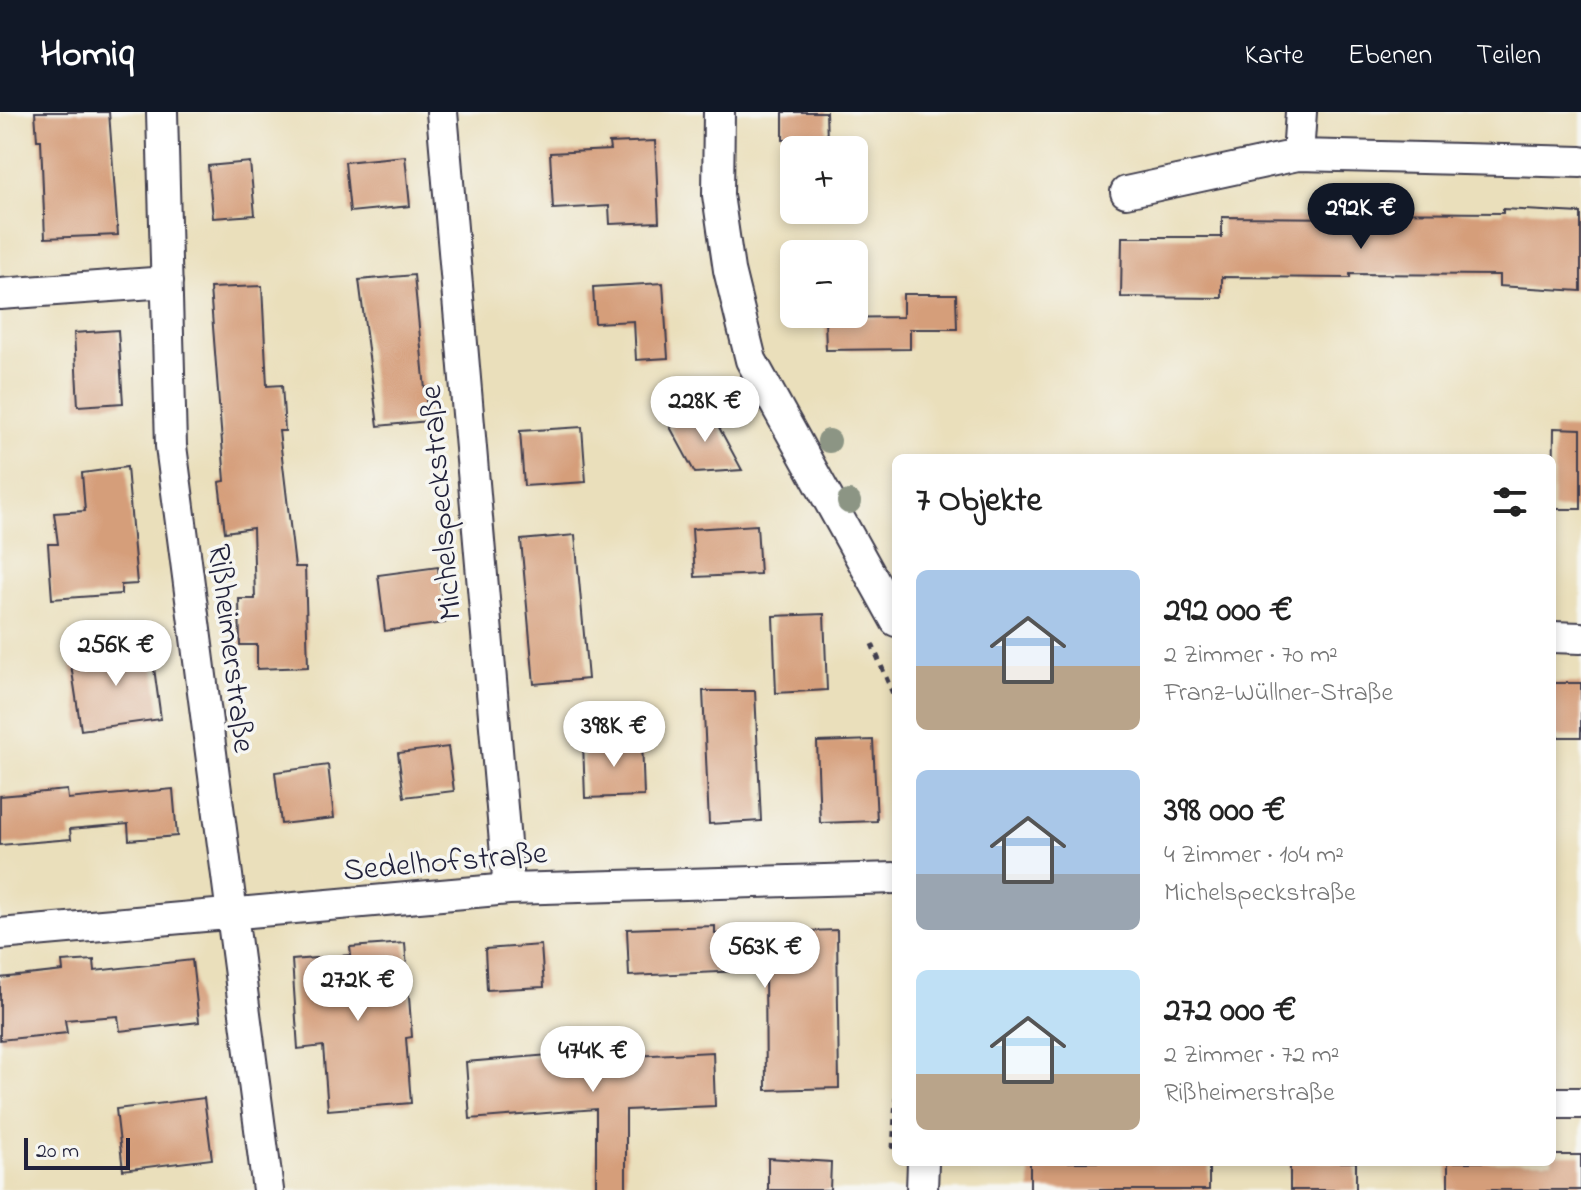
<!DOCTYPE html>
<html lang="de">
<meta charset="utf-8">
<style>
body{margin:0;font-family:"Indie Flower",sans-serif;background:#f6f6f6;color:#222;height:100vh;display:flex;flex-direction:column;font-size:30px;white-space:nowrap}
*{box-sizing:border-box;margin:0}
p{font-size:26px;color:#767676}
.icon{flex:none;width:44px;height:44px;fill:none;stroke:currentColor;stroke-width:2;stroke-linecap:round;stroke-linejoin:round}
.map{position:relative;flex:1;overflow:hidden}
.sheet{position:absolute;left:892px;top:342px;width:664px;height:712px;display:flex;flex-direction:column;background:#fff;border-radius:12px;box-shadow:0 4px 12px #0003}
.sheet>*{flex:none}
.buttons{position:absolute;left:780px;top:24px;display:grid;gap:16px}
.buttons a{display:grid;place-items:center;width:88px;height:88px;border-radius:12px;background:#fff;box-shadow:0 4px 12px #0003;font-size:40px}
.scale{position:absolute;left:24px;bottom:20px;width:106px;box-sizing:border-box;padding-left:8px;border:4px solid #22223b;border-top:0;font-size:22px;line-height:28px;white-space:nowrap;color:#22223b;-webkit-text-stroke:6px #f6f6f2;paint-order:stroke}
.price{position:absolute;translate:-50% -68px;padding:0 18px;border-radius:28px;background:#fff;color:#222;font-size:26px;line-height:52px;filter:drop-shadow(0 2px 4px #0008)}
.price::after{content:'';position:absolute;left:50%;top:48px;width:24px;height:18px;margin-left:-12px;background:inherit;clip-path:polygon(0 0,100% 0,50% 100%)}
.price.current{background:#111827;color:#fff}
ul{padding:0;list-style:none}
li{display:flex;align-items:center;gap:24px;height:200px;padding:0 24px}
li span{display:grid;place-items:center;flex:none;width:224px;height:160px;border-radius:12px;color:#555}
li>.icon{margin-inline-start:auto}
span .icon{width:96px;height:96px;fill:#fffc;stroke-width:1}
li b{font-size:34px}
h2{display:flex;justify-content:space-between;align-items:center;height:96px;padding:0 24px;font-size:34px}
header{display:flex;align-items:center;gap:48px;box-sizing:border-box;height:112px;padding:0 40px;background:#111827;color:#fff}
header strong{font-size:38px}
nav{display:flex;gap:44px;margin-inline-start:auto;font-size:28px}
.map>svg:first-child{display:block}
.building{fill:#d59e7a}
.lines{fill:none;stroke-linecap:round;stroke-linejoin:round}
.minor-casing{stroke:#403e4e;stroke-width:34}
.path{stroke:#403e4e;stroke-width:5;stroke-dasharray:6 6;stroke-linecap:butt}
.minor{stroke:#fff;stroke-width:30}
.tree{fill:#8c9584}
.labels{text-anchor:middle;stroke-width:7;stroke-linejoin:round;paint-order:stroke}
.street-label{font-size:32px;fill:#22223b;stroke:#f6f6f2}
</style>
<header>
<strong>Homiq</strong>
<nav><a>Karte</a><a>Ebenen</a><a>Teilen</a></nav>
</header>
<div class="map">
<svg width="1581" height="1078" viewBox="0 0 1581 1078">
<rect width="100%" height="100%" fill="#f6f6f2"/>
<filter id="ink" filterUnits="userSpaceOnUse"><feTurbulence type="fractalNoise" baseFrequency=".0125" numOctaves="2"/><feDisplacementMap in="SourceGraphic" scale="16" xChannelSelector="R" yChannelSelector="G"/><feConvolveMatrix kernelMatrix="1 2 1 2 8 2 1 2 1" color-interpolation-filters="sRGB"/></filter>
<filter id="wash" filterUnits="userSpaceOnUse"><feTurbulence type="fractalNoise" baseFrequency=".006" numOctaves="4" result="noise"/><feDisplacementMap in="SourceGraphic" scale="32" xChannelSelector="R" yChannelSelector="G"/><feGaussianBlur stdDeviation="1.8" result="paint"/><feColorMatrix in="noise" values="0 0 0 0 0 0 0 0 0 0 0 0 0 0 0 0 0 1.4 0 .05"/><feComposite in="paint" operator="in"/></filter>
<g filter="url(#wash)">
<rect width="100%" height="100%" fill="#eadfbb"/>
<g id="blocks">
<path class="building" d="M 35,0 L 109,0 L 118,123 L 45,126 L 41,28 L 37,28 Z
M 783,0 L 826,0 L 827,28 L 783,28 Z
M 655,29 L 659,110 L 610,112 L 609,94 L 553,97 L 550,41 L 610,38 L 609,31 Z
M 405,44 L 410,94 L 350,100 L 345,50 Z
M 250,50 L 255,103 L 213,106 L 208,54 Z
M 1503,97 L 1581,101 L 1581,179 L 1499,174 L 1499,163 L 1350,162 L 1350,166 L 1222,165 L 1222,186 L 1121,185 L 1122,125 L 1222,125 L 1222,105 L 1350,106 L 1350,100 L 1503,101 Z
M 414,163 L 428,309 L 378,314 L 359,168 Z
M 663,171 L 668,246 L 636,248 L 634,209 L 595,211 L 593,175 Z
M 262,174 L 267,274 L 282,273 L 285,319 L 279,319 L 295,455 L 305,455 L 308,555 L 257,557 L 257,533 L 240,533 L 239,487 L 255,487 L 253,416 L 225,420 L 219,370 L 225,369 L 210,176 Z
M 903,182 L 956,182 L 957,217 L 910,217 L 910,237 L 826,238 L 825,206 L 903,205 Z
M 118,218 L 123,291 L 78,294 L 74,221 Z
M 708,295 L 742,358 L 695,361 L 670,315 Z
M 582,315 L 586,370 L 524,374 L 520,319 Z
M 1554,316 L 1581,317 L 1581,397 L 1553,397 Z
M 127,355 L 137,472 L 121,473 L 121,482 L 52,487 L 48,432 L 58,432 L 54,401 L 85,399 L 82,361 Z
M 757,413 L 760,462 L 695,465 L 692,417 Z
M 575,423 L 588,567 L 534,572 L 521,428 Z
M 438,455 L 445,511 L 385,519 L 378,463 Z
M 824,502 L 827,578 L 776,581 L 773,504 Z
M 151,534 L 161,607 L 81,618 L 70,546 Z
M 1552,571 L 1581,571 L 1581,625 L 1552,625 Z
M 703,579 L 755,579 L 761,709 L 709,712 Z
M 642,627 L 644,684 L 585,686 L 583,630 Z
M 873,628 L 877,709 L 820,711 L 817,630 Z
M 448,635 L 454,679 L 404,685 L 398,641 Z
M 328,653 L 334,706 L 281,712 L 275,660 Z
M 173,677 L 177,724 L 129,728 L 128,712 L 70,717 L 71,727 L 0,733 L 0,684 L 67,678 L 68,687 Z
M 715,814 L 715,822 L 837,818 L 839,976 L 766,978 L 765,858 L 629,864 L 627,817 Z
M 405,831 L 412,925 L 406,926 L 411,991 L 328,998 L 323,934 L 298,937 L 292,848 L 351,843 L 350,835 Z
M 541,833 L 544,875 L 487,878 L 485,837 Z
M 94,848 L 95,859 L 192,848 L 199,910 L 120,919 L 118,904 L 65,908 L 67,921 L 0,928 L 0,866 L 63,859 L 62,850 Z
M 713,940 L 715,994 L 626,998 L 626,1078 L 596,1078 L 596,997 L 470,1007 L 466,950 L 549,943 L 550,948 Z
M 204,986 L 212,1047 L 123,1058 L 116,997 Z
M 1552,1043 L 1581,1043 L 1581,1078 L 1448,1078 L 1448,1050 L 1552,1050 Z
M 768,1046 L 831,1050 L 830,1078 L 768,1078 Z
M 1030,1050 L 1209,1050 L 1209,1078 L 1030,1078 Z
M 1290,1050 L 1356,1050 L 1356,1078 L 1290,1078 Z"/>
</g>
</g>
<g filter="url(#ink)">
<use href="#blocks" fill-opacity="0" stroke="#403e4e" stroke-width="2"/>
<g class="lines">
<defs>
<path id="minor" d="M 162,0 L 171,334 L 268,1078
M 442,0 L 509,777
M 719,0 L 718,83 L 729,158 L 751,248 L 896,509
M 1298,43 L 1301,0
M 1126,80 L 1298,43 L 1581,50
M 0,182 L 167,170
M 1552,525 L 1581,526
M 0,822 L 509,777 L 896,766
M 1552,991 L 1581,991
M 922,1078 L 923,1050"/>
</defs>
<use href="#minor" class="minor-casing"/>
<path class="path" d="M 872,532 L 896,589
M 893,1037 L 896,986"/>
<use href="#minor" class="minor"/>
</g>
<g class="tree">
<circle cx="829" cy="329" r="12"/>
<circle cx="849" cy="390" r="12"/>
</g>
</g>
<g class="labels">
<g class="street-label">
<text transform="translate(439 391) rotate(-95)" y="11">Michelspeckstraße</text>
<text transform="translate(233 536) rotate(83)" y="11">Rißheimerstraße</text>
<text transform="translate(445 748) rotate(-5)" y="11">Sedelhofstraße</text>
</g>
</g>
</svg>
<div class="buttons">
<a>+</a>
<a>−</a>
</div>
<div class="scale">20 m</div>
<b class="price current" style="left:1361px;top:139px">292K €</b>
<b class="price" style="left:705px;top:332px">228K €</b>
<b class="price" style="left:116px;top:576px">256K €</b>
<b class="price" style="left:614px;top:657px">398K €</b>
<b class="price" style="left:765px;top:878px">563K €</b>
<b class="price" style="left:358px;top:911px">272K €</b>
<b class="price" style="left:593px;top:982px">474K €</b>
<section class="sheet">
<h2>7 Objekte<svg class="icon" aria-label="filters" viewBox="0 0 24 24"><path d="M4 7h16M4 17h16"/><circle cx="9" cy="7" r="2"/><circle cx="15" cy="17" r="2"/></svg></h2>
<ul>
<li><span style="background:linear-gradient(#a9c7e8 60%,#b9a48a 0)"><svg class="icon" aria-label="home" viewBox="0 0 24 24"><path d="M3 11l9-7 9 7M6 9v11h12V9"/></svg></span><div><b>292 000 €</b><p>2 Zimmer · 70 m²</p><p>Franz-Wüllner-Straße</p></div></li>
<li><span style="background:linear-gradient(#a9c7e8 65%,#9aa5b1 0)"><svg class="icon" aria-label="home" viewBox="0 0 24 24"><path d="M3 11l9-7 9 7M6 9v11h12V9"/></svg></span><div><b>398 000 €</b><p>4 Zimmer · 104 m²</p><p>Michelspeckstraße</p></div></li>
<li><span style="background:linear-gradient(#bfe0f5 65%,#b9a48a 0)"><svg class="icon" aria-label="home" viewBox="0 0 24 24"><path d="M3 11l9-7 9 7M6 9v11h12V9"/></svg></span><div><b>272 000 €</b><p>2 Zimmer · 72 m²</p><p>Rißheimerstraße</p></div></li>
</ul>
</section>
</div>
